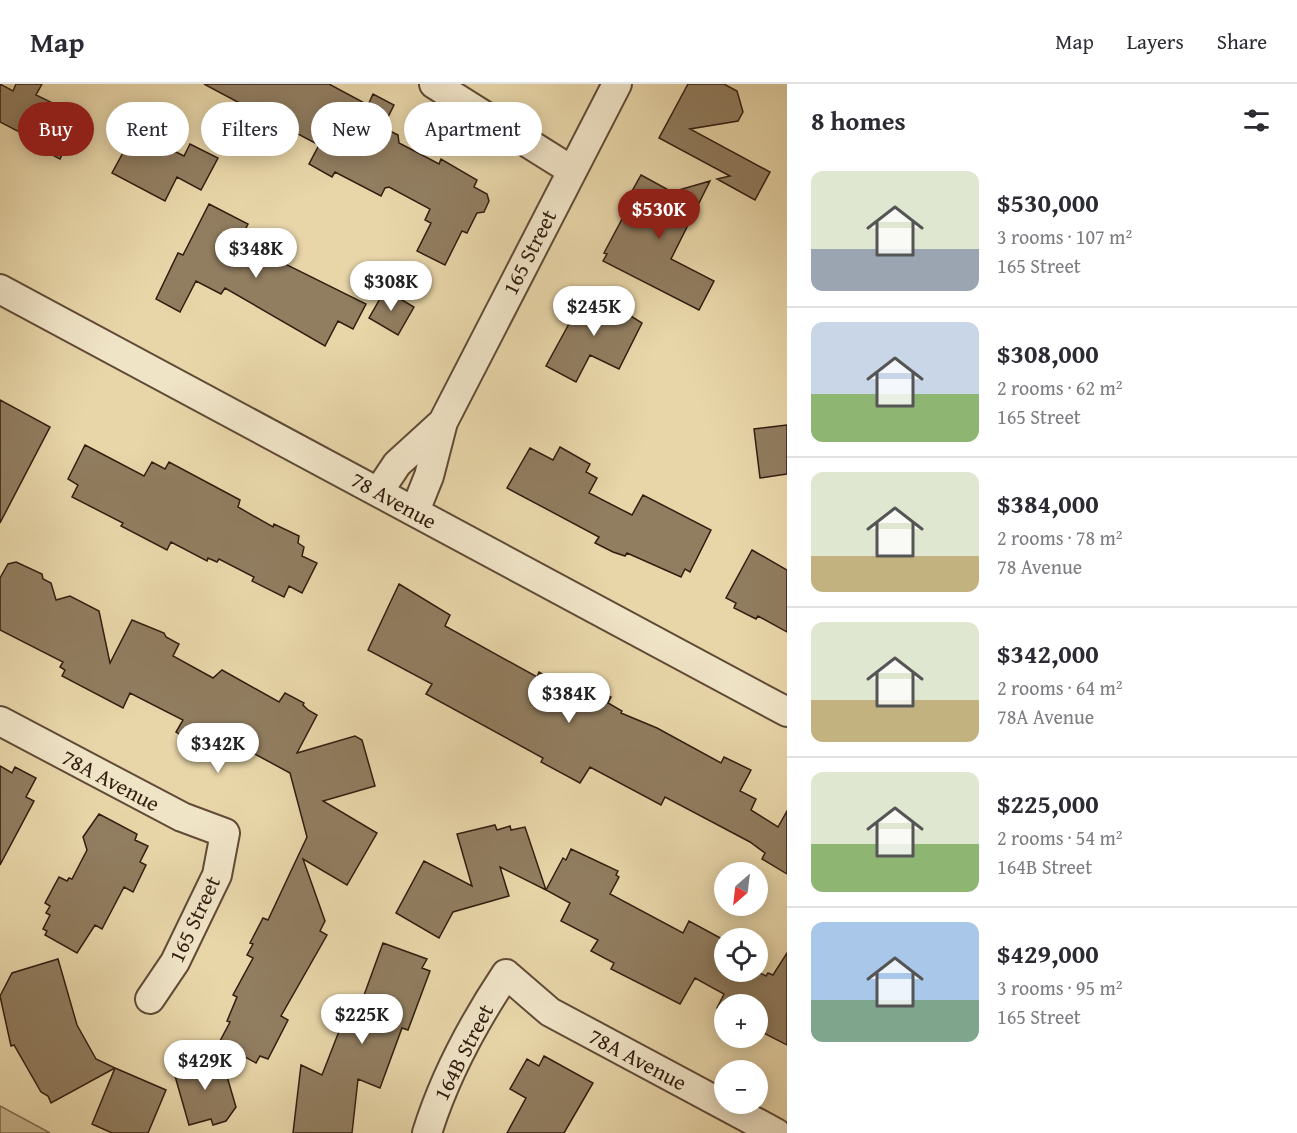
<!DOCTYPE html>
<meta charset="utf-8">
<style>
body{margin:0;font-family:"Gentium Book Plus",serif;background:#f7f7f7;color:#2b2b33;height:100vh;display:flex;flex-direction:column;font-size:22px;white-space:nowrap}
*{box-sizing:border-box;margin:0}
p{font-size:20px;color:#7c7c81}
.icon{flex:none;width:33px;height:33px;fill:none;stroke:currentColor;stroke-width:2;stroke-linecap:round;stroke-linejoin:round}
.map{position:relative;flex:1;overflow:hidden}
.sheet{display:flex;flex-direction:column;background:#fff;width:510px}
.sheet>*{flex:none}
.banner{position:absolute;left:18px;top:18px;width:570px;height:54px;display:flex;gap:12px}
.needle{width:39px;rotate:208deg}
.fabs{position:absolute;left:714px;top:778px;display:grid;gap:12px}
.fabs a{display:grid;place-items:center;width:54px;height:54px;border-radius:50%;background:#fff;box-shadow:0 3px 15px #0003;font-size:30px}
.price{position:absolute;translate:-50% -51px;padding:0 14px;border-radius:21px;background:#fff;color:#222;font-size:20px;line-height:39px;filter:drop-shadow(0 2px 3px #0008)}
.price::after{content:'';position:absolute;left:50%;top:36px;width:18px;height:14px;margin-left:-9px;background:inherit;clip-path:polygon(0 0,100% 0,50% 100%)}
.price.on{background:#8f2418;color:#fff}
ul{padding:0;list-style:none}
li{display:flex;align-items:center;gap:18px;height:150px;padding:0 24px}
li+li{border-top:2px solid #e1e1e2}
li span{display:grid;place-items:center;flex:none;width:168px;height:120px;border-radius:12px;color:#555}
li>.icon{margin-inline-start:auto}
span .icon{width:72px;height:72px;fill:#fffc;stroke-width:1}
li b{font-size:26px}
h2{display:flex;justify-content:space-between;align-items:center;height:72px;padding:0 24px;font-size:26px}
.chip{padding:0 21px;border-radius:27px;background:#fff;box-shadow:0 3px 15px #0003;font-size:21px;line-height:54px}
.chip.on{background:#8f2418;color:#fff}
header{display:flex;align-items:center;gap:36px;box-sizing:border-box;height:84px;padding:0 30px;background:#fff;border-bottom:2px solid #e1e1e2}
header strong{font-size:28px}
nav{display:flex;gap:33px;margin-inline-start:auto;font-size:21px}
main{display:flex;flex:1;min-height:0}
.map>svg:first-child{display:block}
.green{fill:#c9b78f;stroke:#7e6a50;stroke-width:1.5}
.building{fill:#917d60;stroke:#321d10;stroke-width:1.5}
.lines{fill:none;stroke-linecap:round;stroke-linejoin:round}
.minor-casing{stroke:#604b36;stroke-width:32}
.minor{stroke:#f0e4c7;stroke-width:28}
.labels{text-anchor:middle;stroke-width:4.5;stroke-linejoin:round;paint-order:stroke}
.street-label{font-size:22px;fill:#321d10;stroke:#f0e4c7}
</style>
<header>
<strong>Map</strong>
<nav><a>Map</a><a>Layers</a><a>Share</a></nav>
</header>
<main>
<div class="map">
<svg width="787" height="1049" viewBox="0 0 787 1049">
<rect width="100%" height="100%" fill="#e8d6a9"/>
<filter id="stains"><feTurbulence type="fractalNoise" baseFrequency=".00333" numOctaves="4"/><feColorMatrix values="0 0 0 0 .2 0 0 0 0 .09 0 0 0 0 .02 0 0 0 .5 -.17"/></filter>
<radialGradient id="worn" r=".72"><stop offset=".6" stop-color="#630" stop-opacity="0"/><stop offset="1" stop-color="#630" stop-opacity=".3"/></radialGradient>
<path class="green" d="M 0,1022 L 50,1049 L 0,1049 Z"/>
<path class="building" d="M 0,0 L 13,7 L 16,0 L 42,0 L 36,11 L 77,31 L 73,38 L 77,40 L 60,75 L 35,62 L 37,57 L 0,38 Z
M 204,0 L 329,0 L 368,21 L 373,10 L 394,21 L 386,37 L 390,39 L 386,45 L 398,51 L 399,59 L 439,80 L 441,75 L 477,96 L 474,103 L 487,110 L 489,117 L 484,128 L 477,129 L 467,149 L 462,147 L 445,181 L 417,167 L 431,139 L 425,136 L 430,125 L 389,103 L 385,104 L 381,112 L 335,88 L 332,93 L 309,80 L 319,61 L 266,33 L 258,49 L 240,39 L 249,24 Z
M 688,0 L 724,0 L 737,7 L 743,28 L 738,37 L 690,45 L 770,88 L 755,116 L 717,95 L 730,92 L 659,54 Z
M 131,54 L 148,63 L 152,56 L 184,72 L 190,60 L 218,74 L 201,106 L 177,93 L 165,117 L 112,89 Z
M 641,91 L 672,108 L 710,97 L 671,175 L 714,197 L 699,226 L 603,177 L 607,170 L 604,169 L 630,120 L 626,118 Z
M 209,120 L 248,140 L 242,152 L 267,166 L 265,170 L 366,220 L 353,245 L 338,237 L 325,262 L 225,204 L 221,210 L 196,197 L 180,228 L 156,215 L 178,169 L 183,171 Z
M 588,205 L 642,239 L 619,285 L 590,271 L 576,298 L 546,282 Z
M 385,206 L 414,223 L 398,251 L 369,234 Z
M 0,316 L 50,343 L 0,439 Z
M 787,341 L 787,390 L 760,394 L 754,345 Z
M 85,361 L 144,392 L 152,378 L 165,385 L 169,378 L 240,416 L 238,423 L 273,443 L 274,440 L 299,452 L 298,459 L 304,463 L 302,472 L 317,479 L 302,509 L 289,502 L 284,513 L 252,497 L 254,493 L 219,475 L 217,478 L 208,474 L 207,477 L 171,458 L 167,466 L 121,442 L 123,439 L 72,413 L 78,401 L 68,395 Z
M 560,363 L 590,380 L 586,388 L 597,394 L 589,409 L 632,431 L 643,411 L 711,446 L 690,488 L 685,485 L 681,493 L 627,469 L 625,472 L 613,468 L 595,459 L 599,453 L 507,404 L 530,364 L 553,376 Z
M 752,466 L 787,486 L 787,548 L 758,532 L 756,535 L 734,524 L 736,519 L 726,514 Z
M 16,478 L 42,490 L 43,495 L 51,499 L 56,516 L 70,512 L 99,527 L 110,579 L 132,536 L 164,549 L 166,553 L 179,560 L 173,572 L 213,594 L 222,586 L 279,618 L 285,609 L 304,619 L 303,621 L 308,626 L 317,631 L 297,669 L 355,652 L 362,656 L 375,702 L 323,717 L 377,749 L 347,801 L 303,775 L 325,837 L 320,847 L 327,851 L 281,932 L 288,936 L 268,975 L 260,972 L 256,979 L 219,959 L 230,938 L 227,937 L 237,913 L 233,911 L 253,874 L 247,871 L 253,860 L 250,859 L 263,834 L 268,836 L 307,753 L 290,689 L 253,669 L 256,663 L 221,644 L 207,671 L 180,656 L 182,652 L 176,648 L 183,636 L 130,609 L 123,624 L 62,592 L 65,586 L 60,583 L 63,578 L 0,546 L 0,494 L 8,480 Z
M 399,500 L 450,531 L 445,542 L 537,593 L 539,588 L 577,609 L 582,599 L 611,613 L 608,619 L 622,627 L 621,629 L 657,644 L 721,679 L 724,673 L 751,686 L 740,707 L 756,715 L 751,726 L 778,743 L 787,727 L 787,790 L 762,775 L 765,769 L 750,758 L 665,713 L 661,721 L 590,683 L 580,699 L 541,678 L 543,674 L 426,610 L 432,600 L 368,566 Z
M 0,682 L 12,689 L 15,683 L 36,694 L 26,713 L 34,717 L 0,781 Z
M 99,730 L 137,750 L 135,756 L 148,762 L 140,778 L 146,781 L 133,808 L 124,803 L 102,845 L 95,841 L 77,869 L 45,851 L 47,847 L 43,845 L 50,831 L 46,829 L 50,822 L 45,819 L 59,793 L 67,797 L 69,794 L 72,795 L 87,766 L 83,753 Z
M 495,741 L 497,746 L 510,742 L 511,746 L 525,743 L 546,806 L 500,783 L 509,812 L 453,828 L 439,854 L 396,829 L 424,777 L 472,802 L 457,750 Z
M 571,765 L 618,787 L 616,791 L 619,793 L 610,810 L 683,849 L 689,837 L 724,856 L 724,888 L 758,888 L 766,892 L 768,889 L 773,891 L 787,869 L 787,961 L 758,946 L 758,921 L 724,921 L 724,928 L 717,924 L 724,910 L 695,894 L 680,920 L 611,885 L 614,879 L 591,867 L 598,856 L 561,837 L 570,819 L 546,806 L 563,774 L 566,776 Z
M 383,859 L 427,875 L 422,884 L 430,887 L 408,946 L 402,944 L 380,1004 L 358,995 L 352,1049 L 293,1049 L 301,981 L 322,991 L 345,932 L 355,936 Z
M 58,875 L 77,941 L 96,975 L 115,984 L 51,1019 L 48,1012 L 41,1008 L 14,961 L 11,962 L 0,912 L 12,889 Z
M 221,972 L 236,1023 L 226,1037 L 213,1041 L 211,1035 L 189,1041 L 173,985 Z
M 544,972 L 593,999 L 564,1049 L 507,1049 L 526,1014 L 510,1005 L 527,975 L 539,982 Z
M 115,984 L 166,1006 L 148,1049 L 112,1049 L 92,1040 Z"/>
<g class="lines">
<defs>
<path id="minor" d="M 434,0 L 571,86
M 0,205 L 787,628
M 379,407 L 397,380 L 443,338
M 415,427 L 429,392 L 443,338 L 617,0
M 0,637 L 182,733 L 225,749 L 217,791 L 175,878 L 150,915
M 427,1049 C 444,994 474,938 506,890 L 550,928 L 776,1049"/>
</defs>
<use href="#minor" class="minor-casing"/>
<use href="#minor" class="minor"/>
</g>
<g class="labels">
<g class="street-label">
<text transform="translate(529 168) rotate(-63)" y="8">165 Street</text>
<text transform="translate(394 416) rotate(29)" y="8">78 Avenue</text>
<text transform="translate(111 696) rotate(28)" y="8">78A Avenue</text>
<text transform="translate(194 835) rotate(-65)" y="8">165 Street</text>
<text transform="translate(463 968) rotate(-63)" y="8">164B Street</text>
<text transform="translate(638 975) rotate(28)" y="8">78A Avenue</text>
</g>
</g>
<rect width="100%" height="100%" filter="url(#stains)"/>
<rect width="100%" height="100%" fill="url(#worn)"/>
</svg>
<div class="fabs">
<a><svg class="needle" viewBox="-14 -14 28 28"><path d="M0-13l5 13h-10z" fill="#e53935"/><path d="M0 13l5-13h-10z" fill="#7c7c81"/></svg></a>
<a><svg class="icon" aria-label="locate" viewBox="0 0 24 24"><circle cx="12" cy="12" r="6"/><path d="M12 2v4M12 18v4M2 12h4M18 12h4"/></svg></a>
<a>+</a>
<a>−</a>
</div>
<b class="price on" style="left:659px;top:156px">$530K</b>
<b class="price" style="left:256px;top:195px">$348K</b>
<b class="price" style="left:391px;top:228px">$308K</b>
<b class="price" style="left:594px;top:253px">$245K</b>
<b class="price" style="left:569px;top:640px">$384K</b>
<b class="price" style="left:218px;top:690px">$342K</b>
<b class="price" style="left:362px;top:961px">$225K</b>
<b class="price" style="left:205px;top:1007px">$429K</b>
<div class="banner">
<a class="chip on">Buy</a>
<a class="chip">Rent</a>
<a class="chip">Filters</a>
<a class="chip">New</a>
<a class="chip">Apartment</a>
</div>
</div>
<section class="sheet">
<h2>8 homes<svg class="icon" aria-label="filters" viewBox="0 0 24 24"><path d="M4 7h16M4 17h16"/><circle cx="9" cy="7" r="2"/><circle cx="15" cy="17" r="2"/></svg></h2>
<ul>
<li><span style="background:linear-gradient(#dfe7d0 65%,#9aa5b1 0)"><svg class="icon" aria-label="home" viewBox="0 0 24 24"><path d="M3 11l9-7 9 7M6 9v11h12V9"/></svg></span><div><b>$530,000</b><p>3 rooms · 107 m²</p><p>165 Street</p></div></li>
<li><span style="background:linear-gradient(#c9d6e8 60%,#8fb573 0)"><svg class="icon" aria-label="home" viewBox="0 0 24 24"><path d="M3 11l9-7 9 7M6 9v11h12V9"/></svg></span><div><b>$308,000</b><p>2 rooms · 62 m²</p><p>165 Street</p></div></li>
<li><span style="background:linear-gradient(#dfe7d0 70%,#c2b280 0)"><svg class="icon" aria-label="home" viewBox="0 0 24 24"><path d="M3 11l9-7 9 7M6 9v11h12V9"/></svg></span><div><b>$384,000</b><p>2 rooms · 78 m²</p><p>78 Avenue</p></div></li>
<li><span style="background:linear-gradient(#dfe7d0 65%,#c2b280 0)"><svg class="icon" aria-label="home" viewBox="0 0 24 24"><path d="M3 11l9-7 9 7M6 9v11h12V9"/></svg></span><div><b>$342,000</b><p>2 rooms · 64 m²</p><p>78A Avenue</p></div></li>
<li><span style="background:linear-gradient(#dfe7d0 60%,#8fb573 0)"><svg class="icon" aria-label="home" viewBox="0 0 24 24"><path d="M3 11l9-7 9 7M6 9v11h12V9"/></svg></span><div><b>$225,000</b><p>2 rooms · 54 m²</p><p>164B Street</p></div></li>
<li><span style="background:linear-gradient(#a9c7e8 65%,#7fa58c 0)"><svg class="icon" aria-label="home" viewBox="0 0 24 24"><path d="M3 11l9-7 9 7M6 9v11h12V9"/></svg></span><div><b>$429,000</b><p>3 rooms · 95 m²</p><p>165 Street</p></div></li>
</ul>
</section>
</main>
